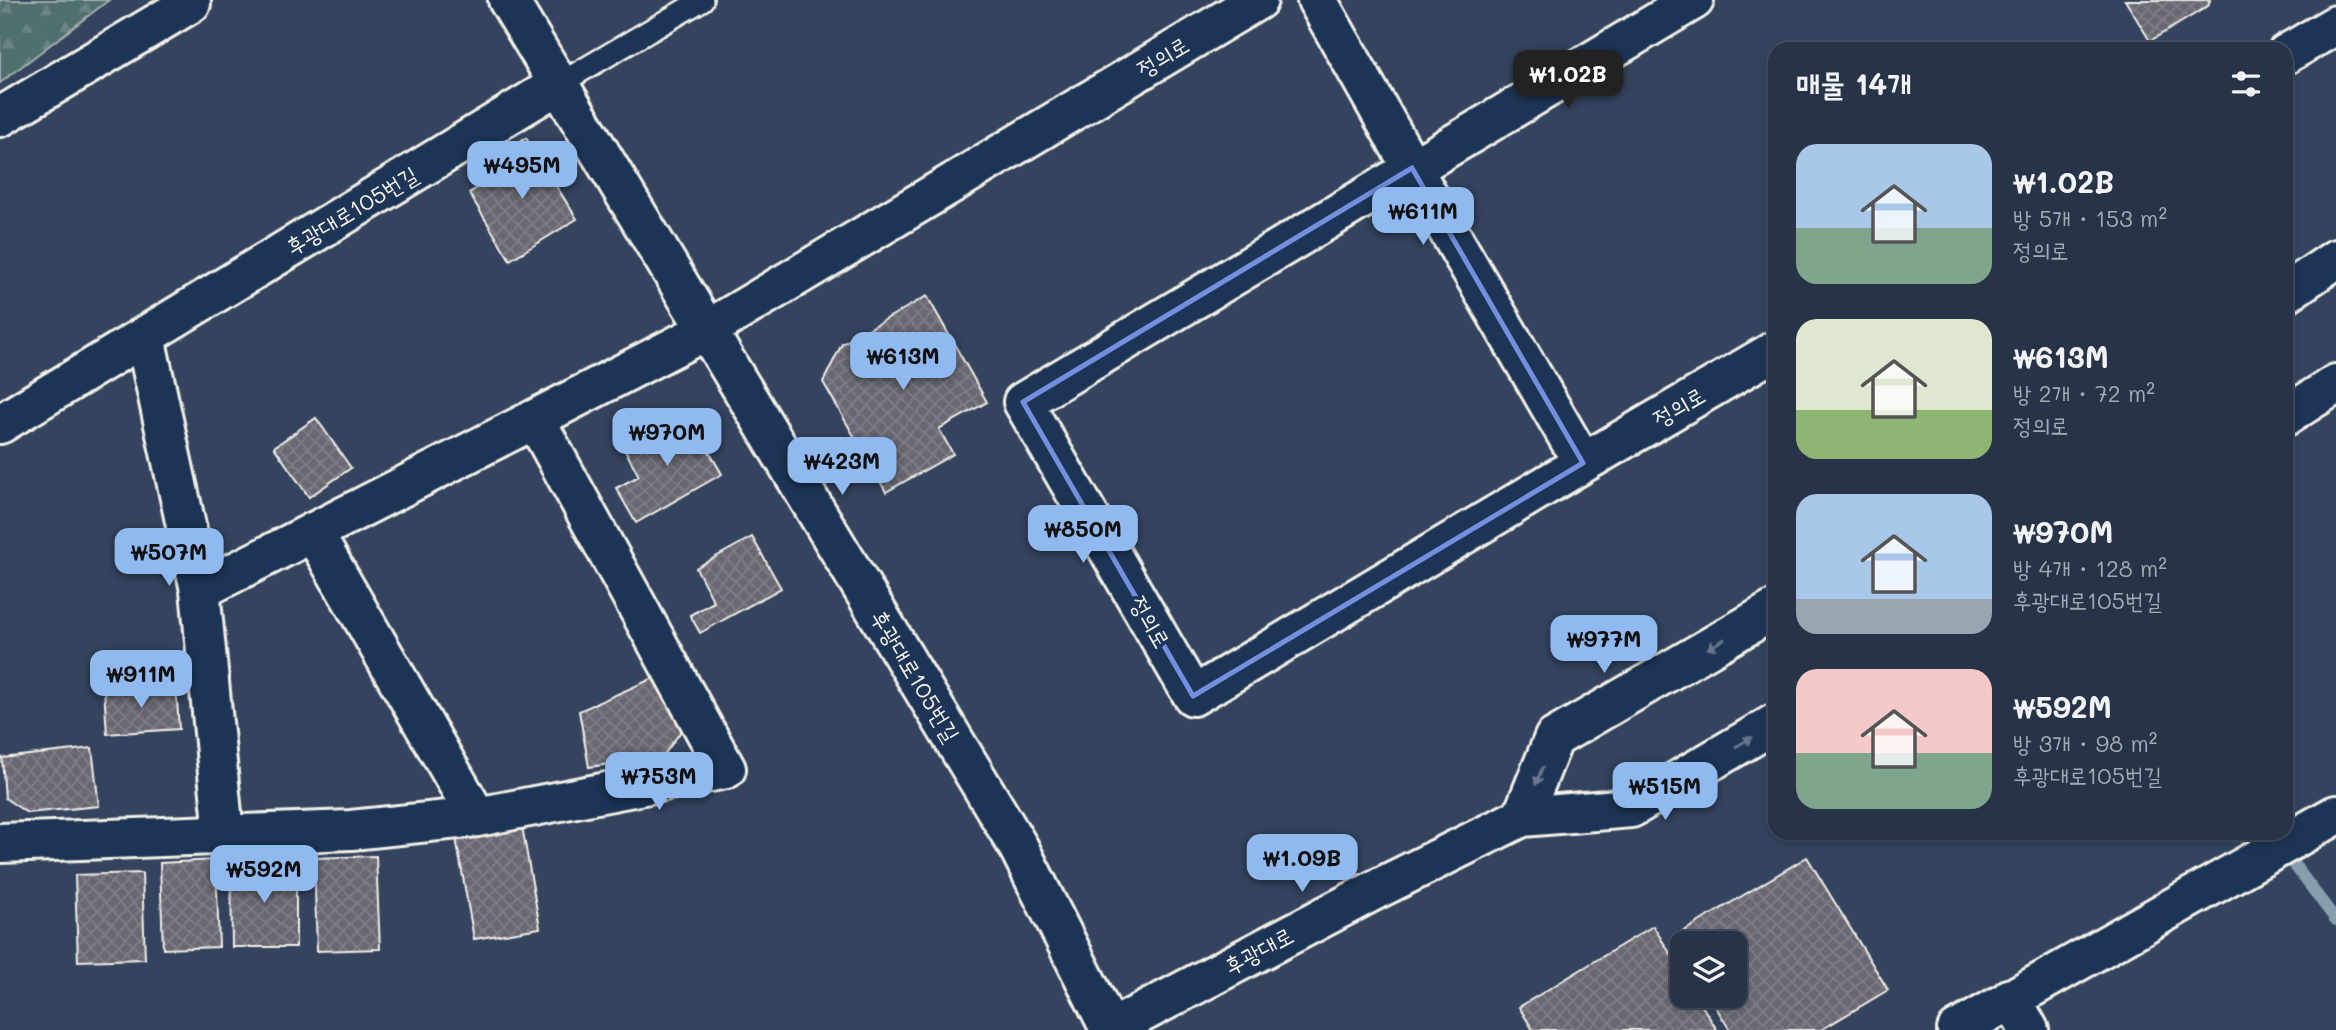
<!DOCTYPE html>
<html lang="ko">
<meta charset="utf-8">
<style>
body{margin:0;font-family:Mali,"Poor Story",sans-serif;background:#333f52;color:#f1f3f6;height:100vh;display:flex;flex-direction:column;font-size:26px;white-space:nowrap}
*{box-sizing:border-box;margin:0}
p{font-size:23px;color:#a4aab4}
.icon{flex:none;width:38px;height:38px;fill:none;stroke:currentColor;stroke-width:2;stroke-linecap:round;stroke-linejoin:round}
.map{position:relative;flex:1;overflow:hidden}
.side{position:absolute;left:1768px;top:42px;width:525px;height:798px;display:flex;flex-direction:column;background:#273347;border-radius:21px;box-shadow:0 4px 10px #0003,0 0 0 2px #434e60}
.side>*{flex:none}
.controls{position:absolute;left:1670px;top:931px;display:grid;gap:14px}
.controls a{display:grid;place-items:center;width:77px;height:77px;border-radius:14px;background:#273347;box-shadow:0 4px 10px #0003,0 0 0 2px #434e60;font-size:35px}
.price{position:absolute;translate:-50% -60px;padding:0 16px;border-radius:14px;background:#90b9f0;color:#111;font-size:23px;line-height:46px;filter:drop-shadow(0 2px 4px #0008)}
.price::after{content:'';position:absolute;left:50%;top:42px;width:21px;height:16px;margin-left:-10px;background:inherit;clip-path:polygon(0 0,100% 0,50% 100%)}
.price.on{background:#222;color:#fff}
ul{padding:0;list-style:none}
li{display:flex;align-items:center;gap:21px;height:175px;padding:0 28px}
li span{display:grid;place-items:center;flex:none;width:196px;height:140px;border-radius:21px;color:#555}
li>.icon{margin-inline-start:auto}
span .icon{width:84px;height:84px;fill:#fffc;stroke-width:1}
li b{font-size:30px}
h2{display:flex;justify-content:space-between;align-items:center;height:84px;padding:0 28px;font-size:30px}
.map>svg:first-child{display:block}
.forest{fill:url(#forest-firs);stroke:#a2b0ab;stroke-width:2}
.lines{fill:none;stroke-linecap:round;stroke-linejoin:round}
.stream{stroke:#879ead;stroke-width:12}
.building{fill:url(#building-cross-hatch);stroke:#f4f1e8;stroke-width:2}
.lane-casing{stroke:#f4f1e8;stroke-width:26}
.street-casing{stroke:#f4f1e8;stroke-width:44}
.secondary-casing{stroke:#f4f1e8;stroke-width:44}
.lane{stroke:#1d3557;stroke-width:21}
.street{stroke:#1d3557;stroke-width:38}
.secondary{stroke:#1d3557;stroke-width:38}
.oneway{fill:#68778a}
.marked{fill:none;stroke:#738fde;stroke-width:5;stroke-linejoin:round}
.labels{text-anchor:middle;stroke-width:7;stroke-linejoin:round;paint-order:stroke}
.street-label{font-size:23px;fill:#f4f1e8;stroke:#1d3557}
</style>
<div class="map">
<svg width="2336" height="1030" viewBox="0 0 2336 1030">
<defs>
<pattern id="forest-firs" width="22" height="20" patternUnits="userSpaceOnUse" patternTransform="scale(1.75)"><rect width="22" height="20" fill="#506f6e"/><path d="M5 1l3.5 6h-7zM16 11l3.5 6h-7z" fill="#6a8483"/></pattern>
<pattern id="building-cross-hatch" width="8" height="8" patternUnits="userSpaceOnUse" patternTransform="scale(1.75)"><rect width="8" height="8" fill="#696772"/><path d="M0 0l8 8M0 8l8-8" fill="none" stroke="#7f7d86"/></pattern>
</defs>
<rect width="100%" height="100%" fill="#34445f"/>
<filter id="ink" filterUnits="userSpaceOnUse"><feTurbulence type="fractalNoise" baseFrequency=".0143" numOctaves="2"/><feDisplacementMap in="SourceGraphic" scale="14" xChannelSelector="R" yChannelSelector="G"/><feConvolveMatrix kernelMatrix="1 2 1 2 8 2 1 2 1" color-interpolation-filters="sRGB"/></filter>
<g filter="url(#ink)">
<path class="forest" d="M 0,0 L 109,0 L 0,83 Z"/>
<g class="lines">
<path class="stream" d="M 2283,850 L 2336,920"/>
</g>
<path class="building" d="M 2125,0 L 2210,0 L 2208,6 L 2150,41 Z
M 526,138 L 577,219 L 510,260 L 469,193 L 496,176 L 493,159 Z
M 927,296 L 987,402 L 939,429 L 953,454 L 886,492 L 823,382 L 842,344 Z
M 687,414 L 722,474 L 636,523 L 616,488 L 639,476 L 625,450 Z
M 316,418 L 351,468 L 309,497 L 274,447 Z
M 752,537 L 781,588 L 700,633 L 690,615 L 714,602 L 696,568 Z
M 658,676 L 682,730 L 663,756 L 589,767 L 579,711 Z
M 176,685 L 179,729 L 107,734 L 104,690 Z
M 92,748 L 99,806 L 27,813 L 5,798 L 2,758 Z
M 522,826 L 540,928 L 474,939 L 456,838 Z
M 376,856 L 380,949 L 317,951 L 314,858 Z
M 1807,857 L 1888,990 L 1821,1030 L 1730,1030 L 1709,996 L 1734,996 L 1734,943 L 1682,943 L 1682,950 L 1674,937 Z
M 216,860 L 219,947 L 163,949 L 160,863 Z
M 296,862 L 296,947 L 232,947 L 231,863 Z
M 142,873 L 145,959 L 78,961 L 75,875 Z
M 1653,926 L 1682,972 L 1682,996 L 1696,996 L 1717,1030 L 1533,1030 L 1519,1007 Z"/>
<g class="lines">
<defs>
<path id="lane" d="M 559,84 L 702,0"/>
<path id="street" d="M 508,0 L 1019,848 L 1110,1029
M 1317,0 L 1412,168 L 1583,463
M 1694,0 L 1023,402 L 1193,696 L 1583,463 L 1774,351
M 2286,54 L 2336,25
M 0,117 L 191,3 L 189,0
M 145,337 L 200,590 L 224,834
M 0,424 L 559,84
M 313,532 L 477,817
M 200,590 L 535,419
M 0,843 L 351,830 L 477,817 L 726,769 L 535,419 L 707,330 L 1258,0
M 2011,998 L 2029,1030
M 1957,1030 L 2336,815"/>
<path id="secondary" d="M 2286,293 L 2336,259
M 2286,416 L 2336,384
M 1522,817 L 1554,738 L 1774,610
M 1109,1030 L 1373,891 L 1522,817 L 1631,808 L 1774,724"/>
</defs>
<use href="#lane" class="lane-casing"/>
<use href="#street" class="street-casing"/>
<use href="#secondary" class="secondary-casing"/>
<use href="#lane" class="lane"/>
<use href="#street" class="street"/>
<use href="#secondary" class="secondary"/>
</g>
<defs><path id="oneway-solid" d="M-6-.8H1V-3.2L6.5 0L1 3.2V.8H-6Z" transform="scale(1.75)"/></defs>
<g class="oneway">
<use href="#oneway-solid" transform="translate(1716 644) rotate(150)"/>
<use href="#oneway-solid" transform="translate(1744 742) rotate(-30)"/>
<use href="#oneway-solid" transform="translate(1539 776) rotate(112)"/>
</g>
</g>
<path class="marked" d="M 1412,168 L 1583,463 L 1193,696 L 1023,402 Z"/>
<g class="labels">
<g class="street-label">
<text transform="translate(1163 57) rotate(-31)" y="8">정의로</text>
<text transform="translate(352 211) rotate(-31)" y="8">후광대로105번길</text>
<text transform="translate(1679 407) rotate(-30)" y="8">정의로</text>
<text transform="translate(1150 622) rotate(60)" y="8">정의로</text>
<text transform="translate(915 676) rotate(59)" y="8">후광대로105번길</text>
<text transform="translate(1259 951) rotate(-28)" y="8">후광대로</text>
</g>
</g>
</svg>
<div class="controls">
<a><svg class="icon" aria-label="layers" viewBox="0 0 24 24"><path d="M12 4l9 5-9 5-9-5zM3 14l9 5 9-5"/></svg></a>
</div>
<b class="price on" style="left:1568px;top:110px">₩1.02B</b>
<b class="price" style="left:522px;top:201px">₩495M</b>
<b class="price" style="left:1423px;top:247px">₩611M</b>
<b class="price" style="left:903px;top:392px">₩613M</b>
<b class="price" style="left:667px;top:468px">₩970M</b>
<b class="price" style="left:842px;top:497px">₩423M</b>
<b class="price" style="left:1083px;top:565px">₩850M</b>
<b class="price" style="left:169px;top:588px">₩507M</b>
<b class="price" style="left:1604px;top:675px">₩977M</b>
<b class="price" style="left:141px;top:710px">₩911M</b>
<b class="price" style="left:659px;top:812px">₩753M</b>
<b class="price" style="left:1665px;top:822px">₩515M</b>
<b class="price" style="left:1302px;top:894px">₩1.09B</b>
<b class="price" style="left:264px;top:905px">₩592M</b>
<section class="side">
<h2>매물 14개<svg class="icon" aria-label="filters" viewBox="0 0 24 24"><path d="M4 7h16M4 17h16"/><circle cx="9" cy="7" r="2"/><circle cx="15" cy="17" r="2"/></svg></h2>
<ul>
<li><span style="background:linear-gradient(#a9c7e8 60%,#7fa58c 0)"><svg class="icon" aria-label="home" viewBox="0 0 24 24"><path d="M3 11l9-7 9 7M6 9v11h12V9"/></svg></span><div><b>₩1.02B</b><p>방 5개 · 153 m²</p><p>정의로</p></div></li>
<li><span style="background:linear-gradient(#dfe7d0 65%,#8fb573 0)"><svg class="icon" aria-label="home" viewBox="0 0 24 24"><path d="M3 11l9-7 9 7M6 9v11h12V9"/></svg></span><div><b>₩613M</b><p>방 2개 · 72 m²</p><p>정의로</p></div></li>
<li><span style="background:linear-gradient(#a9c7e8 75%,#9aa5b1 0)"><svg class="icon" aria-label="home" viewBox="0 0 24 24"><path d="M3 11l9-7 9 7M6 9v11h12V9"/></svg></span><div><b>₩970M</b><p>방 4개 · 128 m²</p><p>후광대로105번길</p></div></li>
<li><span style="background:linear-gradient(#f6c9c9 60%,#7fa58c 0)"><svg class="icon" aria-label="home" viewBox="0 0 24 24"><path d="M3 11l9-7 9 7M6 9v11h12V9"/></svg></span><div><b>₩592M</b><p>방 3개 · 98 m²</p><p>후광대로105번길</p></div></li>
</ul>
</section>
</div>
